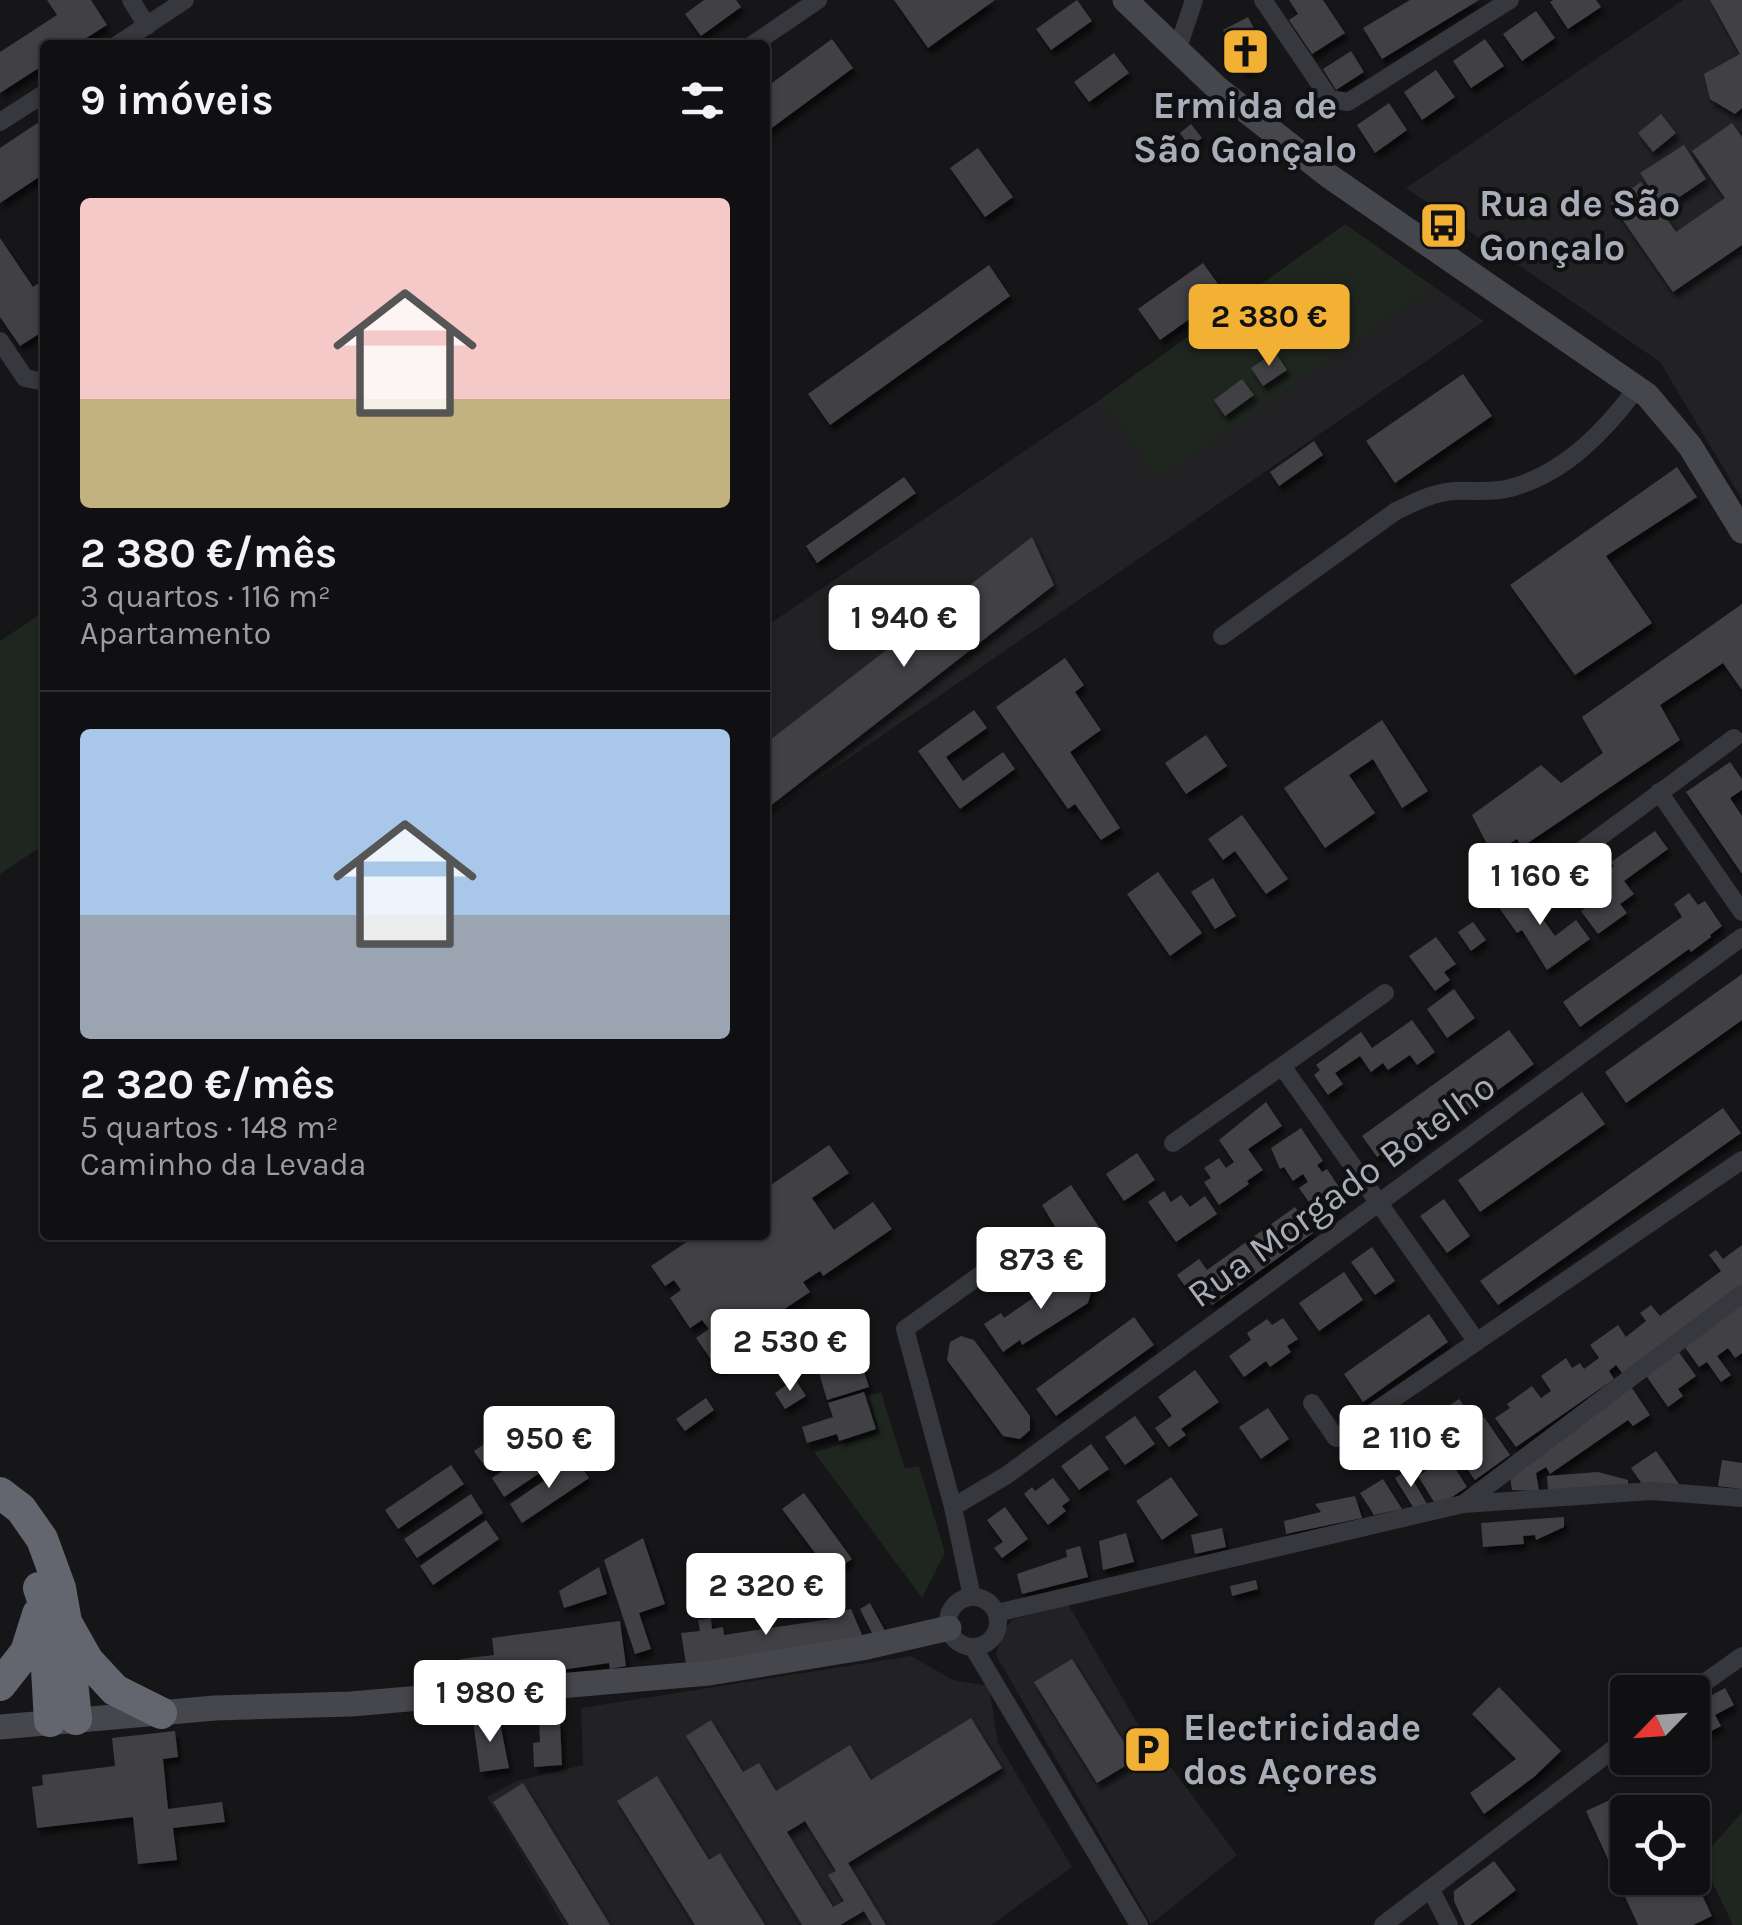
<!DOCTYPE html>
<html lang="pt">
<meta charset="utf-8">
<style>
body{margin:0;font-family:Karla,sans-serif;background:#1e1e20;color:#f1f3f6;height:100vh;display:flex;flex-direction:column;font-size:38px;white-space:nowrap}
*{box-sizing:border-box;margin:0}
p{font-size:32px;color:#9c9d9f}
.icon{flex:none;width:55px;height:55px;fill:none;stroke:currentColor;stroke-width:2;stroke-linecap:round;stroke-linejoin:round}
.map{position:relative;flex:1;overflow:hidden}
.sheet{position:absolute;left:40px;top:40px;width:730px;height:1200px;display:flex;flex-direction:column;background:#101012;border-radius:10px;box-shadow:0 2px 8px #0004,0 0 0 2px #303032}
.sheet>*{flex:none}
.needle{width:65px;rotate:245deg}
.buttons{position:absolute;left:1610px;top:1675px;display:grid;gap:20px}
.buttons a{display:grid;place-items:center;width:100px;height:100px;border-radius:10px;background:#101012;box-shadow:0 2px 8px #0004,0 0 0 2px #303032;font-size:50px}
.price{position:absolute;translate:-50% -85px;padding:0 22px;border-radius:10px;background:#fff;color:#222;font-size:32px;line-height:65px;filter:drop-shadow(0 2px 5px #0008)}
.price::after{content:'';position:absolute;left:50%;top:60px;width:30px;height:22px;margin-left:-15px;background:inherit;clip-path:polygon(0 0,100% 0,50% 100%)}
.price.on{background:#f2b134;color:#111}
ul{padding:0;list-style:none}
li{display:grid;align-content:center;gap:20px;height:530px;padding:0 40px}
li+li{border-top:2px solid #303032}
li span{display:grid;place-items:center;height:310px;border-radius:10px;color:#555}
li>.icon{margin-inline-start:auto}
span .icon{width:180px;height:180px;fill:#fffc;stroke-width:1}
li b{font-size:42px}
h2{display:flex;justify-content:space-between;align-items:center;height:120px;padding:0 40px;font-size:42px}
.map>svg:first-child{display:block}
.built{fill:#222225}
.green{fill:#1e261f}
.building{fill:#404145;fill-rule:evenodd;filter:url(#shadow)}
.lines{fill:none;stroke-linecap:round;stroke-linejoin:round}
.street{stroke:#37383d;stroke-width:18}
.secondary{stroke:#45474d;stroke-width:25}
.highway{stroke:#63666e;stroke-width:32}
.labels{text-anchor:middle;stroke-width:8;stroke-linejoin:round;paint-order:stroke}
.poi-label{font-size:38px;font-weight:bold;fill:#a8adb8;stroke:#111113;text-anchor:start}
.street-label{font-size:38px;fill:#a8adb8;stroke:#111113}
</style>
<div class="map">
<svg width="1742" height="1925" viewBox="0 0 1742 1925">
<defs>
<filter id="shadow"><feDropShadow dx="3.5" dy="6" stdDeviation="2.5" flood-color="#0009"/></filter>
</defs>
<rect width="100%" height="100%" fill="#161618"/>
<path class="built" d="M 1683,0 L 1742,0 L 1742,499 L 1660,362 L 1406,188 Z
M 1434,287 L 1484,321 L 765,816 L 765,627 L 1101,399 L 1158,478 Z
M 1068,1604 L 1136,1721 L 1237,1855 L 1151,1924 L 996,1655 L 1003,1631 L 1012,1620 Z
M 911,1656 L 953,1680 L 989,1686 L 998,1743 L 1072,1867 L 991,1925 L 564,1925 L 487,1797 L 517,1781 L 583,1765 L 581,1708 Z"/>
<path class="green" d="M 1345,224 L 1434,287 L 1158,479 L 1101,399 Z
M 45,611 L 45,844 L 0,874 L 0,641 Z
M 881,1392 L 905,1469 L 919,1466 L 945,1553 L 922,1598 L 814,1452 L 880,1433 L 869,1395 Z
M 1742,1812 L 1742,1925 L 1733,1925 L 1701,1859 Z"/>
<path class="building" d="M 47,0 L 91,0 L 107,25 L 75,45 L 45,45 L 45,64 L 0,93 L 0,52 L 57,15 Z
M 704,0 L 736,0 L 741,7 L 701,36 L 685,14 Z
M 894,0 L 995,0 L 928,48 Z
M 1077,0 L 1092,21 L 1051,50 L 1036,29 Z
M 1289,0 L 1323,0 L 1345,33 L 1312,54 L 1289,20 L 1298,14 Z
M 1410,0 L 1479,0 L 1382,59 L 1363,28 Z
M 1553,0 L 1596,0 L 1601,7 L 1568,29 L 1550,2 Z
M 1710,0 L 1742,0 L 1742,108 L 1735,114 L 1710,99 L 1704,74 L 1740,54 Z
M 1536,11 L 1555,38 L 1522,61 L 1503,34 Z
M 1248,17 L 1257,34 L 1250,37 L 1263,64 L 1244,73 L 1223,30 Z
M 832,39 L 853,68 L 765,133 L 765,88 Z
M 1485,39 L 1504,66 L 1471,88 L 1453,61 Z
M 1351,51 L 1364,72 L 1336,90 L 1323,69 Z
M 1114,53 L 1129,73 L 1089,102 L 1074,82 Z
M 1436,70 L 1455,97 L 1422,120 L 1404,92 Z
M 1389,103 L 1407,130 L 1375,153 L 1357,125 Z
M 1661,114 L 1676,133 L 1653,152 L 1638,133 Z
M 45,118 L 45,173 L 0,203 L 0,148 Z
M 1732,123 L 1742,137 L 1742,245 L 1673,292 L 1611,203 L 1641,182 L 1676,232 L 1725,198 L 1692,151 Z
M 1191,124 L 1202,138 L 1190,147 L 1180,133 Z
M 1684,145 L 1706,179 L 1663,208 L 1640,173 Z
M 978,148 L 1013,197 L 985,217 L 950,168 Z
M 0,238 L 33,287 L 45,279 L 45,330 L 20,346 L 0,317 Z
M 1203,263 L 1225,294 L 1160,340 L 1138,309 Z
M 989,265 L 1010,296 L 830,425 L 808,394 Z
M 1275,352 L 1287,370 L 1263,386 L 1251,368 Z
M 1463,374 L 1492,416 L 1395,483 L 1366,441 Z
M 1242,379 L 1254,395 L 1225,416 L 1214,400 Z
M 1314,441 L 1323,455 L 1279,486 L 1270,472 Z
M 1677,467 L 1697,497 L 1606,556 L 1652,623 L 1575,675 L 1510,585 Z
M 904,477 L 916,493 L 817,563 L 806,546 Z
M 1032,537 L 1054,585 L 765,810 L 765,744 Z
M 1742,604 L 1742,690 L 1723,663 L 1660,705 L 1680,740 L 1522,847 L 1517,839 L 1492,854 L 1472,815 L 1541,765 L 1561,783 L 1603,753 L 1582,717 Z
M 1065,658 L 1084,685 L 1075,692 L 1101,730 L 1070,752 L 1120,828 L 1101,840 L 1075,804 L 1068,809 L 996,707 Z
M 974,710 L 987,728 L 946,757 L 963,781 L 1003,752 L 1015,769 L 960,809 L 918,751 Z
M 1382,720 L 1428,791 L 1402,808 L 1373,759 L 1349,775 L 1375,813 L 1325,848 L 1284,788 Z
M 1206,735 L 1227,766 L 1186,794 L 1165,763 Z
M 1730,762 L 1742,779 L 1742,790 L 1730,798 L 1742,816 L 1742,874 L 1686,792 Z
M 1242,815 L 1288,879 L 1266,894 L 1235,851 L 1223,860 L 1208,839 Z
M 1655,831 L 1668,849 L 1624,881 L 1634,894 L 1620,904 L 1627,913 L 1598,934 L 1581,911 L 1587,907 L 1579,895 L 1602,879 L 1601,876 L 1614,866 L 1611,862 Z
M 1158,872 L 1202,933 L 1170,956 L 1127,894 Z
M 1213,878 L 1236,916 L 1215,929 L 1191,892 Z
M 1517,883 L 1555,936 L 1576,920 L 1590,939 L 1547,970 L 1522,930 L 1517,933 L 1495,902 Z
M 1689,893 L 1698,905 L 1705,901 L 1722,926 L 1710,935 L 1711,937 L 1691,952 L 1689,949 L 1580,1027 L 1563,1002 L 1682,917 L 1674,904 Z
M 1473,922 L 1486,940 L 1471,951 L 1458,932 Z
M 1436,937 L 1456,964 L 1444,972 L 1450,980 L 1435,991 L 1409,956 Z
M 1742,974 L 1742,1020 L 1626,1103 L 1605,1072 Z
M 1454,989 L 1475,1018 L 1447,1038 L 1427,1009 Z
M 1412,1020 L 1435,1052 L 1417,1065 L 1410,1055 L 1388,1070 L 1383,1063 L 1371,1072 L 1360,1056 L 1335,1073 L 1343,1084 L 1328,1095 L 1314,1075 L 1320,1070 L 1316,1065 L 1361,1032 L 1372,1048 Z
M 1509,1030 L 1534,1064 L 1406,1156 L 1397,1143 L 1377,1157 L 1362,1136 Z
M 1582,1092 L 1605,1124 L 1480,1212 L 1458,1180 Z
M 1266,1102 L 1282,1126 L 1248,1149 L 1263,1170 L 1247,1181 L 1249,1184 L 1219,1205 L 1204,1182 L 1211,1178 L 1204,1168 L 1219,1158 L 1226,1168 L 1234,1162 L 1219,1140 Z
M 1723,1108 L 1741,1133 L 1498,1305 L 1480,1281 Z
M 1301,1128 L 1323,1161 L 1317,1165 L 1322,1172 L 1327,1169 L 1339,1187 L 1329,1193 L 1338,1207 L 1314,1223 L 1305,1210 L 1311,1205 L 1299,1188 L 1308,1182 L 1303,1174 L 1293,1181 L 1284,1167 L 1280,1169 L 1271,1148 Z
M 829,1145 L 849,1173 L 812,1198 L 834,1230 L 873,1202 L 892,1229 L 823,1276 L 820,1271 L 803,1282 L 810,1292 L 768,1320 L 776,1332 L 719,1371 L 696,1338 L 709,1329 L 702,1320 L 690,1328 L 670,1298 L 681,1290 L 674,1280 L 665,1286 L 651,1266 L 697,1235 L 765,1235 L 765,1189 Z
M 1137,1153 L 1155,1180 L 1124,1201 L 1106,1174 Z
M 1071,1185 L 1099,1227 L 1072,1246 L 1066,1238 L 1063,1240 L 1042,1205 Z
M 1164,1191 L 1171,1202 L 1181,1195 L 1190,1207 L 1205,1196 L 1217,1214 L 1176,1242 L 1148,1202 Z
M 1444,1199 L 1470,1236 L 1447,1253 L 1420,1216 Z
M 1295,1207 L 1313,1233 L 1212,1305 L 1203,1293 L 1194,1299 L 1177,1275 L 1199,1259 L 1207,1270 Z
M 1742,1245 L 1742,1287 L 1622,1373 L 1616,1365 L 1609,1371 L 1614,1379 L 1516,1447 L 1495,1418 L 1510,1408 L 1507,1404 L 1532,1386 L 1541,1398 L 1551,1391 L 1541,1376 L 1566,1358 L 1572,1368 L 1580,1363 L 1584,1369 L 1599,1358 L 1590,1345 L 1618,1325 L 1626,1337 L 1646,1321 L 1640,1313 L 1651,1305 L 1660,1316 L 1721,1271 L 1709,1255 L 1716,1250 L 1723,1259 Z
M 1372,1247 L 1395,1281 L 1375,1295 L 1351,1262 Z
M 1079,1272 L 1093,1285 L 1088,1303 L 1022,1345 L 1020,1340 L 1003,1352 L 984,1324 L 1001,1313 L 1004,1318 L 1068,1274 Z
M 1344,1272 L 1363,1300 L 1319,1331 L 1299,1303 Z
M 1742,1304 L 1742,1353 L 1735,1358 L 1728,1348 L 1717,1356 L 1731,1375 L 1721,1382 L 1707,1362 L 1699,1367 L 1684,1346 Z
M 1429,1314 L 1448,1342 L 1363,1402 L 1344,1374 Z
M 1134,1317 L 1154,1345 L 1056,1416 L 1036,1389 Z
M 1283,1318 L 1298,1339 L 1287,1346 L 1291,1352 L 1270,1367 L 1266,1361 L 1244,1377 L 1229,1356 L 1251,1340 L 1247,1333 L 1267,1319 L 1272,1325 Z
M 961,1336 L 974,1340 L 1030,1416 L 1030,1430 L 1020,1439 L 1003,1436 L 947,1360 L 950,1342 Z
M 853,1337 L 869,1387 L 827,1400 L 817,1366 L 834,1361 L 829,1345 Z
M 1678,1351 L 1696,1376 L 1678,1389 L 1683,1396 L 1668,1407 L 1645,1374 Z
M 1195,1370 L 1219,1402 L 1181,1429 L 1186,1435 L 1169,1447 L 1155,1428 L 1172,1416 L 1158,1397 Z
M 795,1379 L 806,1396 L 785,1409 L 775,1393 Z
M 1630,1385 L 1650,1415 L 1633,1426 L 1628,1420 L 1550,1474 L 1546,1467 L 1536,1473 L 1539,1491 L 1512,1490 L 1509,1469 Z
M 864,1392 L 876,1429 L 839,1441 L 837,1434 L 807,1443 L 802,1427 L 833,1417 L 828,1403 Z
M 706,1398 L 714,1410 L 685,1431 L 676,1419 Z
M 1459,1399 L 1469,1413 L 1453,1425 L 1443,1410 Z
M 541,1406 L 553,1425 L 487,1470 L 474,1451 Z
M 1268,1408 L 1289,1439 L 1261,1459 L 1239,1427 Z
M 1135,1416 L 1155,1444 L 1125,1465 L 1105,1437 Z
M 1484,1417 L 1510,1455 L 1475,1480 L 1457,1455 L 1466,1449 L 1460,1441 L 1477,1429 L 1474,1425 Z
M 558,1433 L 571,1452 L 504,1497 L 492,1478 Z
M 1091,1444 L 1109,1469 L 1079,1490 L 1061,1466 Z
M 1656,1451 L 1679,1484 L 1642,1484 L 1631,1468 Z
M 1448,1457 L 1467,1487 L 1449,1499 L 1434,1502 L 1418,1476 Z
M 576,1459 L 589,1478 L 522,1523 L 510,1504 Z
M 1722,1460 L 1742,1463 L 1742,1489 L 1718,1486 Z
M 451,1465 L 464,1484 L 398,1529 L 385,1510 Z
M 1407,1470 L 1427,1504 L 1413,1507 L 1395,1478 Z
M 1598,1472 L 1628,1480 L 1628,1484 L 1548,1490 L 1547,1476 Z
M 1171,1477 L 1198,1515 L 1162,1540 L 1136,1501 Z
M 1053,1478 L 1070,1500 L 1062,1506 L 1066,1511 L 1048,1525 L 1024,1494 L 1032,1487 L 1035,1491 Z
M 1383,1479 L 1402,1509 L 1374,1515 L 1360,1493 Z
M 804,1493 L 852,1559 L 840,1567 L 818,1557 L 782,1509 Z
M 471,1494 L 483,1513 L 417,1558 L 404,1539 Z
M 1355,1496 L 1362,1518 L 1286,1534 L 1284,1521 L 1321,1512 L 1315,1504 Z
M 1005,1507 L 1028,1539 L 1002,1558 L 994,1548 L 1003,1542 L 987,1520 Z
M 1564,1517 L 1564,1527 L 1536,1540 L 1535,1535 L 1523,1536 L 1524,1544 L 1483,1547 L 1481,1523 Z
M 486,1520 L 499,1539 L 433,1585 L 420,1566 Z
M 1222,1528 L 1226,1547 L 1195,1554 L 1191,1535 Z
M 1126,1533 L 1134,1562 L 1103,1570 L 1099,1541 Z
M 643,1538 L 665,1604 L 639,1613 L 651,1649 L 635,1654 L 604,1560 Z
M 1080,1546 L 1088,1577 L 1022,1594 L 1017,1574 L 1067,1557 L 1066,1550 Z
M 599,1567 L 607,1594 L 564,1608 L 559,1591 Z
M 1256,1580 L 1258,1589 L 1232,1596 L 1230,1586 Z
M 870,1603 L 885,1631 L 874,1637 L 860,1609 Z
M 851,1609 L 863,1637 L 686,1664 L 681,1633 L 700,1631 L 698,1620 L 711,1618 L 712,1629 L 723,1627 L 724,1635 L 830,1619 L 827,1614 Z
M 620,1621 L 626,1666 L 610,1669 L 609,1663 L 463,1684 L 460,1659 L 494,1655 L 492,1638 Z
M 1072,1659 L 1135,1760 L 1097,1783 L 1034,1682 Z
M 1499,1687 L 1561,1751 L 1534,1777 L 1484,1814 L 1470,1793 L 1516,1759 L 1472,1714 Z
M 1725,1688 L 1734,1705 L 1715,1715 L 1721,1726 L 1706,1734 L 1701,1726 L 1692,1731 L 1692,1706 Z
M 499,1718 L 509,1768 L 480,1772 L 473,1721 Z
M 971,1718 L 1002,1768 L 848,1863 L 886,1925 L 872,1925 L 864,1911 L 840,1925 L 802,1925 L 686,1736 L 711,1720 L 743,1772 L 759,1763 L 776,1791 L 850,1745 L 871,1780 ZM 805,1821 L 836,1871 L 828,1875 L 844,1901 L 833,1907 L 787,1832 Z
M 560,1721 L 562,1765 L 534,1767 L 533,1743 L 540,1742 L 539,1722 Z
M 175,1731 L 178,1757 L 163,1759 L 168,1809 L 222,1802 L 225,1822 L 173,1828 L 177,1860 L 138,1864 L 133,1817 L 37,1828 L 32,1787 L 43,1785 L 42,1775 L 115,1766 L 112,1738 Z
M 657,1776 L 709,1860 L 720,1853 L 765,1925 L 695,1925 L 617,1801 Z
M 523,1783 L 610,1925 L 569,1925 L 493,1802 Z
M 1625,1793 L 1633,1812 L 1628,1812 L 1628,1878 L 1694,1878 L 1712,1916 L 1693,1925 L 1638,1925 L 1586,1811 Z
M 1494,1861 L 1516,1890 L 1470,1925 L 1465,1925 L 1454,1901 L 1454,1891 Z"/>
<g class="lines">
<path class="street" d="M 131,0 L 147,26
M 1263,0 L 1330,99 L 1348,102 L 1510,0
M 117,45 L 185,0
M 752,45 L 818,0
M 1177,51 L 1194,0
M 0,122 L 45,93
M 0,341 L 25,378 L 45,382
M 1222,636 L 1396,511 C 1415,502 1434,492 1455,491 C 1473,490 1492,493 1510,488 C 1564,474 1605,431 1637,388
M 1659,792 L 1742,912
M 1548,875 L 1734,738
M 1282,1066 L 1385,993
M 1173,1143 L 1282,1066 L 1477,1342
M 1312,1403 L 1336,1438 L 1742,1160
M 1463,1504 L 1742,1294
M 953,1507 L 905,1329 L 1019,1247
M 972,1597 L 953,1507 L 1007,1475 L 1742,937
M948 1622a25 25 0 1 1 50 0a25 25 0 1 1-50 0Z
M 997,1613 L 1463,1504 L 1652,1491 L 1742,1498
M 973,1647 L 1139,1925
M 1691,1692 L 1742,1656
M 1431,1890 L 1449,1925
M 1383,1925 L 1628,1738"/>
<path class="secondary" d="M 1125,0 L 1217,88 L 1329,176 L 1647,395 L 1690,446 L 1742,531
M 0,1727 L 215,1708 L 351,1704 L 709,1673 L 862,1648 L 949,1628"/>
<path class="highway" d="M 0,1493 L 21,1509 L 42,1539 L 60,1588 L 66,1622 L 88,1661 L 115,1690 L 161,1713
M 39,1588 L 43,1600 L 50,1721
M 67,1634 L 76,1719
M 0,1685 L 26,1652 L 38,1614"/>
</g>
<defs>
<symbol id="church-square" viewBox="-11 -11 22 22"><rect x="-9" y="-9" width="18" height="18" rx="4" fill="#f2b134" stroke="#111113"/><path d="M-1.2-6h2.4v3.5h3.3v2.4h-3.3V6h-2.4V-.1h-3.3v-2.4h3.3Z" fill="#111"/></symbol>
<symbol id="bus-square" viewBox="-11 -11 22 22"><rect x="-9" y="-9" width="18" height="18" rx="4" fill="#f2b134" stroke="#111113"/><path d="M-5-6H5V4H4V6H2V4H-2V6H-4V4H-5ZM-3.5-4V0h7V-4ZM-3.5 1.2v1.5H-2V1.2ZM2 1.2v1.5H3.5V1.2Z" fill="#111"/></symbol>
<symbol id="parking-square" viewBox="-11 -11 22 22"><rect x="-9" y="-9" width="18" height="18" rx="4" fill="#f2b134" stroke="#111113"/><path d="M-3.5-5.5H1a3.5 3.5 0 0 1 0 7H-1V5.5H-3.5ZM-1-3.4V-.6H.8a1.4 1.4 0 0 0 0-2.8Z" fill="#111"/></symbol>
</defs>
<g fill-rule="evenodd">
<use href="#church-square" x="1218" y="24" width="55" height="55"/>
<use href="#bus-square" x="1416" y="198" width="55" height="55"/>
<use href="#parking-square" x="1120" y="1722" width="55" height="55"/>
</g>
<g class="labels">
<g class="poi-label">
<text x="1245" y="118" text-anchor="middle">Ermida de<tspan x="1245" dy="44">São Gonçalo</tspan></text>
<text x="1479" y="216">Rua de São<tspan x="1479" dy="44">Gonçalo</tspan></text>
<text x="1183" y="1740">Electricidade<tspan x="1183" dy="44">dos Açores</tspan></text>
</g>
<g class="street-label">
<text transform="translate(1341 1190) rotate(-36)" y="13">Rua Morgado Botelho</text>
</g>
</g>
</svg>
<div class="buttons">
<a><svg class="needle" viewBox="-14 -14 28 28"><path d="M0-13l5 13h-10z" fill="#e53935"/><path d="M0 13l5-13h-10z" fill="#9c9d9f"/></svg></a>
<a><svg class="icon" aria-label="locate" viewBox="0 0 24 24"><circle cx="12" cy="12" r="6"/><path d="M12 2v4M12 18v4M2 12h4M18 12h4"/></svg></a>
</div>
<b class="price on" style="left:1269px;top:369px">2 380 €</b>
<b class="price" style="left:904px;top:670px">1 940 €</b>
<b class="price" style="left:1540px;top:928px">1 160 €</b>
<b class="price" style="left:1041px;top:1312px">873 €</b>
<b class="price" style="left:790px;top:1394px">2 530 €</b>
<b class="price" style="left:1411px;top:1490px">2 110 €</b>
<b class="price" style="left:549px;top:1491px">950 €</b>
<b class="price" style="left:766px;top:1638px">2 320 €</b>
<b class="price" style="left:490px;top:1745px">1 980 €</b>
<section class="sheet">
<h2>9 imóveis<svg class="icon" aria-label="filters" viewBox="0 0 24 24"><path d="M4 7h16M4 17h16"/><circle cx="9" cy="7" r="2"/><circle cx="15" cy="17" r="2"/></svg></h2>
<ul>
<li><span style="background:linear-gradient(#f6c9c9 65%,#c2b280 0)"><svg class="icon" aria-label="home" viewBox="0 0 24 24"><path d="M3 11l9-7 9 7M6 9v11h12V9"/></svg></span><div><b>2 380 €/mês</b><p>3 quartos · 116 m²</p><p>Apartamento</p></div></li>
<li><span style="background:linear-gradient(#a9c7e8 60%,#9aa5b1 0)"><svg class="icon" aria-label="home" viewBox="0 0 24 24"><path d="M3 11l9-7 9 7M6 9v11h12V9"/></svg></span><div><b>2 320 €/mês</b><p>5 quartos · 148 m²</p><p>Caminho da Levada</p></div></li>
</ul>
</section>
</div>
